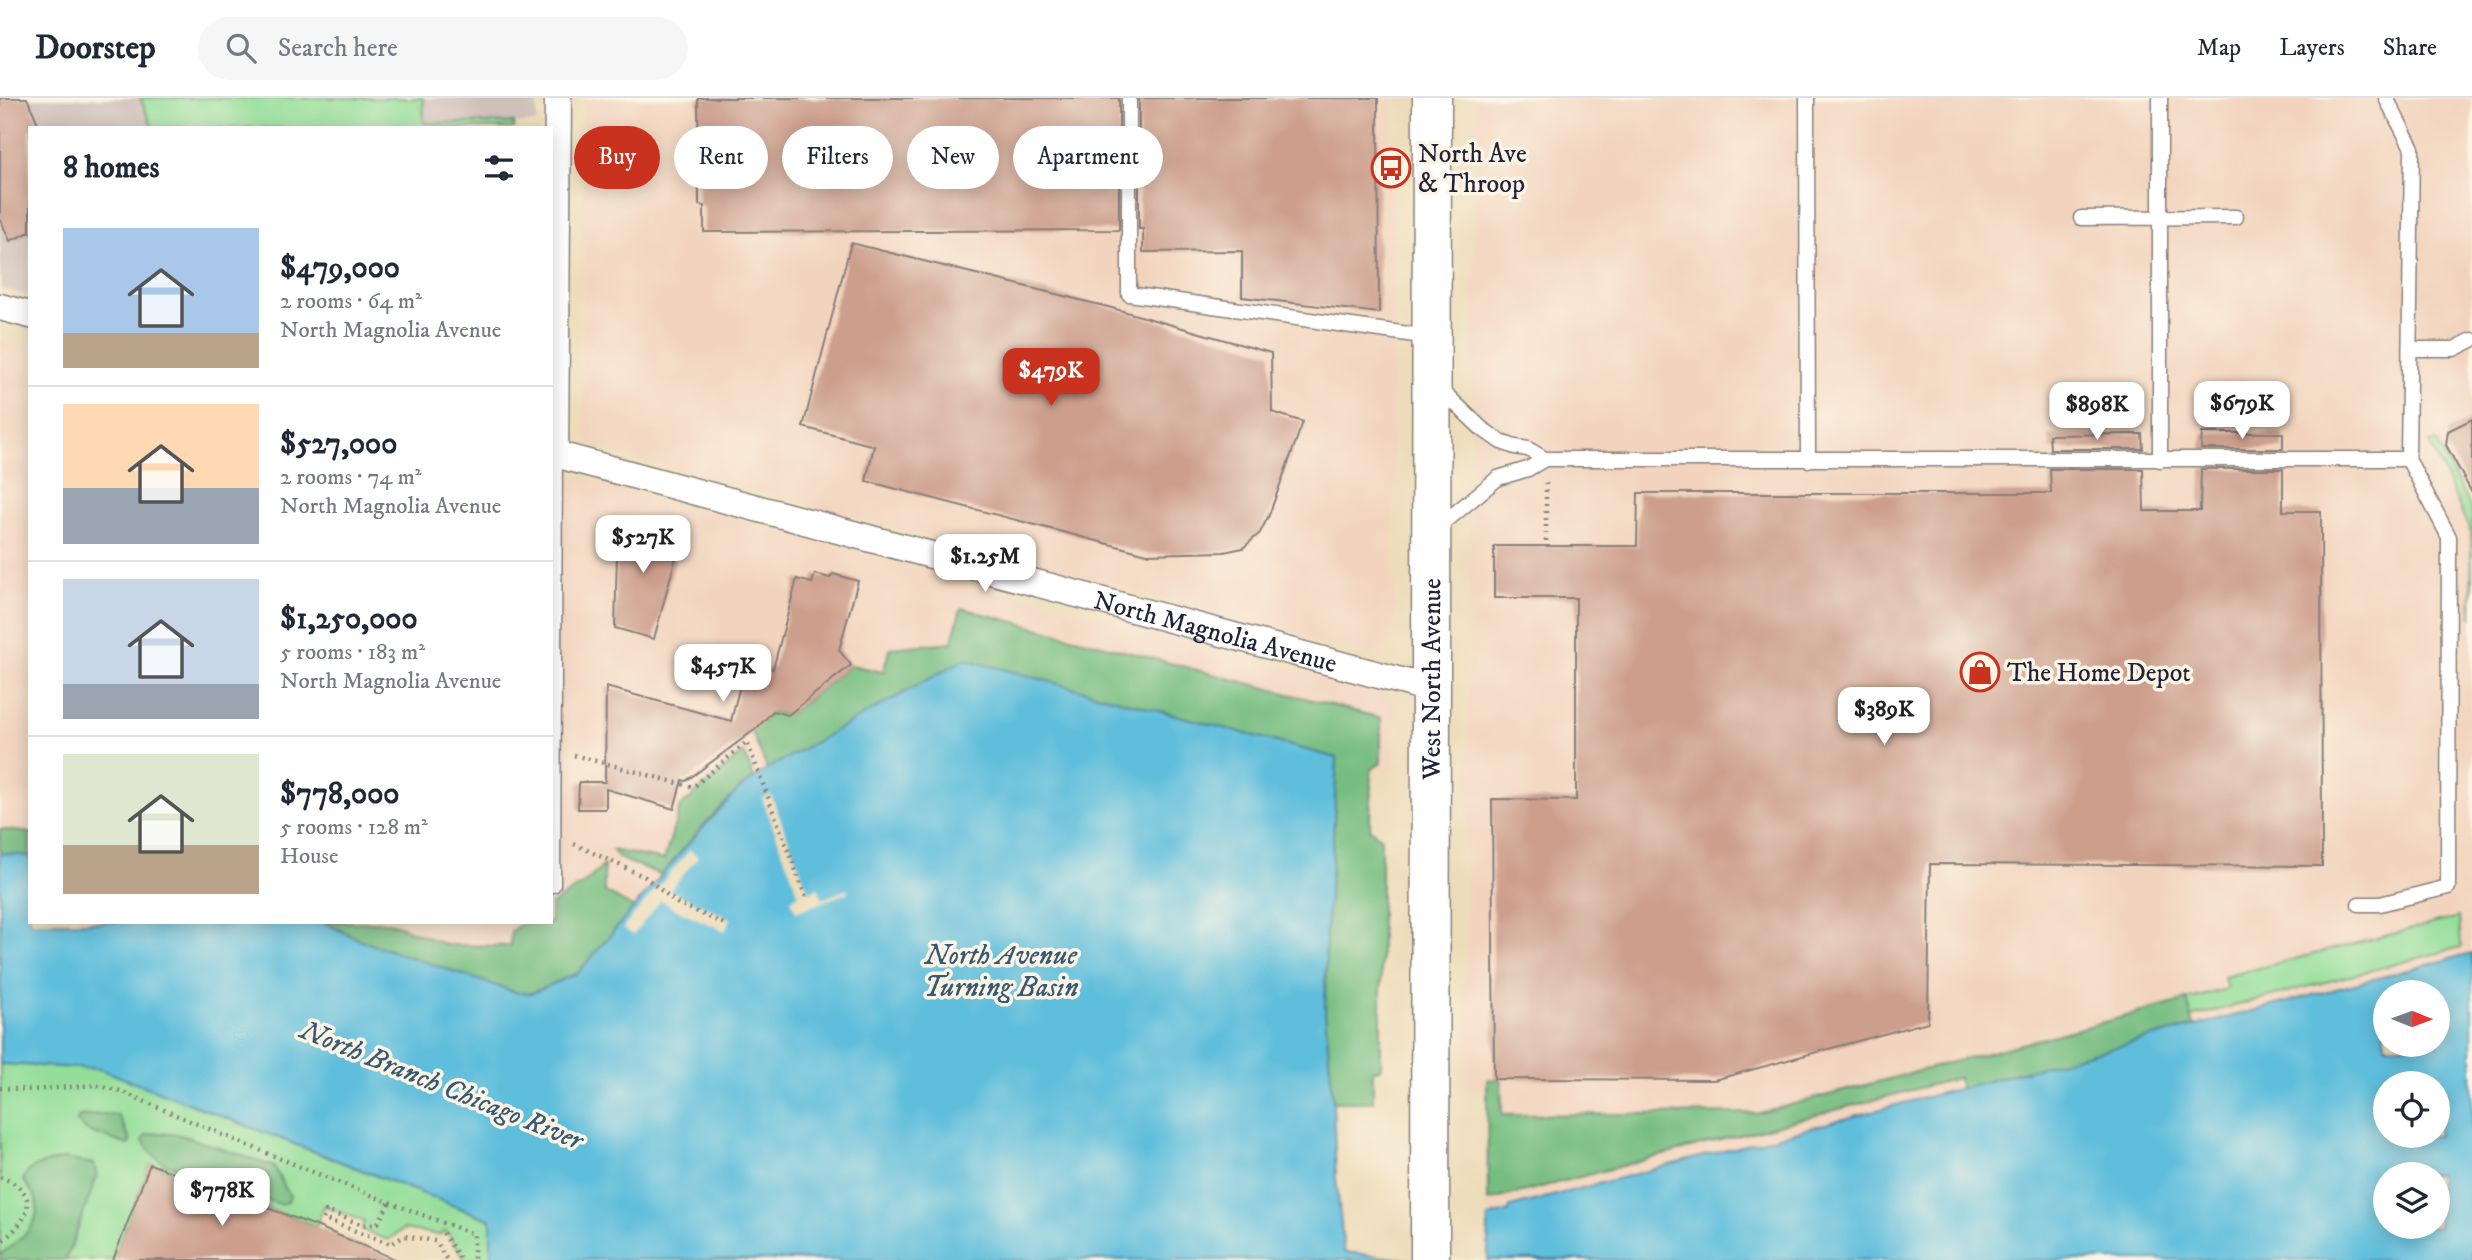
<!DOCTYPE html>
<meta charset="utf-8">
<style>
body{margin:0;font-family:"IM FELL DW Pica",serif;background:#f6f6f7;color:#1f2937;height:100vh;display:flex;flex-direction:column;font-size:26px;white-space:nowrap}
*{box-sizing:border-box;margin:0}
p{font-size:23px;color:#747a83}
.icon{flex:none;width:38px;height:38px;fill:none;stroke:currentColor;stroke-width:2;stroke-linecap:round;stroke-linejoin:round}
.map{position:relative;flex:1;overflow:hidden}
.panel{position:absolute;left:28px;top:28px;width:525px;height:798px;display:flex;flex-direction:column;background:#fff;border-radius:0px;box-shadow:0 4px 18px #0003}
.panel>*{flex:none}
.hud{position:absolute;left:574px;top:28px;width:665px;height:63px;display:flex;gap:14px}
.needle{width:46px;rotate:91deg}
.fabs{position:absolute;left:2373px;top:882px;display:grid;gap:14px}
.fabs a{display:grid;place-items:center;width:77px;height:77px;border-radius:50%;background:#fff;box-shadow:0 4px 18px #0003;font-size:35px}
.price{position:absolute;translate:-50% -60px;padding:0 16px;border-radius:14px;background:#fff;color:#222;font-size:23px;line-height:46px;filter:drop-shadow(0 2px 4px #0008)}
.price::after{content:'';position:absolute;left:50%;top:42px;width:21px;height:16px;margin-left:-10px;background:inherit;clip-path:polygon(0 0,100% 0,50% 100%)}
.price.selected{background:#c8321e;color:#fff}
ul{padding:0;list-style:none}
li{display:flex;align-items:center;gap:21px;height:175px;padding:0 35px}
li+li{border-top:2px solid #e0e1e3}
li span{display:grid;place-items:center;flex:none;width:196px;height:140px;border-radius:0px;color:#555}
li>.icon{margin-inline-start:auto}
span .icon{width:84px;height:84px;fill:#fffc;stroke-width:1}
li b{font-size:30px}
h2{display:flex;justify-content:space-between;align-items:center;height:84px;padding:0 35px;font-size:30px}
.tag{padding:0 24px;border-radius:32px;background:#fff;box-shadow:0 4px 18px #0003;font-size:24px;line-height:63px}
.tag.selected{background:#c8321e;color:#fff}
header{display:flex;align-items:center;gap:42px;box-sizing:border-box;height:98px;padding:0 35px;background:#fff;border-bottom:2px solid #e0e1e3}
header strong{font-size:33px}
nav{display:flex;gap:38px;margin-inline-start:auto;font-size:24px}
.search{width:490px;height:63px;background:#f6f6f7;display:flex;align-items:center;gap:18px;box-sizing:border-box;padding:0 24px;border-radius:38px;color:#747a83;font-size:26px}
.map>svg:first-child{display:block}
.built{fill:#f2d4be}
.industrial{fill:#cfc0ba}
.green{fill:#93de99;stroke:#5a806a;stroke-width:2}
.forest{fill:#76bd81;stroke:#4c705e;stroke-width:2}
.water{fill:#5ebedc;stroke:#40708c;stroke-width:2;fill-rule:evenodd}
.pier{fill:#eddcb9}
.building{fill:#cc9e8c}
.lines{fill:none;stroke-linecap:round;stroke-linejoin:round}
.service-casing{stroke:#887f7a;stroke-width:17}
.minor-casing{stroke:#887f7a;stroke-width:29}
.primary-casing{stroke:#887f7a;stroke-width:41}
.path{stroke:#887f7a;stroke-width:4.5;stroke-dasharray:2 5;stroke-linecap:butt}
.service{stroke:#fff;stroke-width:14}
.minor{stroke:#fff;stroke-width:26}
.primary{stroke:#fff;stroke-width:38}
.labels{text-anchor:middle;stroke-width:7;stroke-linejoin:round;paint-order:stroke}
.poi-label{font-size:26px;fill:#22223b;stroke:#fcf5e5;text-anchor:start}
.street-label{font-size:26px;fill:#22223b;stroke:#fcf5e5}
.water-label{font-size:28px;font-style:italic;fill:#375973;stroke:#fcf5e5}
</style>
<header>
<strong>Doorstep</strong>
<div class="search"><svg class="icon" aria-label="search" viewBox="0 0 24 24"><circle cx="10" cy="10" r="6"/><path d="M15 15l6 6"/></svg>Search here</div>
<nav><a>Map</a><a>Layers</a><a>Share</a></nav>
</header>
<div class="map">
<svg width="2472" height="1162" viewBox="0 0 2472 1162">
<rect width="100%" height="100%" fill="#fcf5e5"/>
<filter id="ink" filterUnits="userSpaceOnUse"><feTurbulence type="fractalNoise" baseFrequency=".0143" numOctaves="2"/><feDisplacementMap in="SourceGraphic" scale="14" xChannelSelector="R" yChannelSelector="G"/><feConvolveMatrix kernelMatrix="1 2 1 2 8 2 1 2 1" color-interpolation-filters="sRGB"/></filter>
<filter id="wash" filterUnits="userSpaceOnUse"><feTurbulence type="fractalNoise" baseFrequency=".00686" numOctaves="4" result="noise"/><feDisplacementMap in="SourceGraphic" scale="28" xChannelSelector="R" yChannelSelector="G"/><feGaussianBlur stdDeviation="1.57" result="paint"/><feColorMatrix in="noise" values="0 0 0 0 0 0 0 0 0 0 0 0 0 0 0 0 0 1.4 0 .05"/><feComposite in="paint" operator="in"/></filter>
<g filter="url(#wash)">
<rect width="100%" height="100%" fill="#eddcb9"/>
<path class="built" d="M 583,0 L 1393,0 L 1394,534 L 1391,544 L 1385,550 L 1369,556 L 1356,554 L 599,351 L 589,346 L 583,335 Z
M 1475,0 L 2472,0 L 2472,855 L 1510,1109 L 1509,1113 L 1488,1119 L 1487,991 L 1464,991 Z
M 0,243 L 30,251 L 30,758 L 0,755 Z
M 551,371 L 1384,595 L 1393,602 L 1395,608 L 1394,675 L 965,561 L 696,737 L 578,875 L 323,824 L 551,824 Z"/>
<path class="industrial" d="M 0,0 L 140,0 L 153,30 L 30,30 L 30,198 L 0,190 Z
M 423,0 L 537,0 L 537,25 L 424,25 Z"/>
<path class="green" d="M 140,0 L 423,0 L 424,25 L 514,25 L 514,30 L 153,30 Z
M 2436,343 L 2472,413 L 2472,520 L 2471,434 L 2430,345 Z
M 2459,819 L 2461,849 L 2191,919 L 2187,902 L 2227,891 L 2224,879 Z
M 0,966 L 100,971 L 491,1122 L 491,1162 L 466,1162 L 446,1133 L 439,1137 L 404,1131 L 388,1142 L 362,1132 L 364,1123 L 324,1108 L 316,1128 L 150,1066 L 113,1162 L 0,1162 Z"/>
<path class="forest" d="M 961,510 L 1381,620 L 1381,665 L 1371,672 L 1370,731 L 1381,740 L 1381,971 L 1373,972 L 1373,1004 L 1333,1004 L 1325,915 L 1326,832 L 1332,767 L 1336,660 L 965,561 L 767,671 L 752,634 L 773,613 L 788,617 L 851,567 L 883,574 L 890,550 L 952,544 Z
M 744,654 L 754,681 C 718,707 690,743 662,777 L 620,761 L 612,752 L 664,762 L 680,709 Z
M 0,731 L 30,735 L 30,758 L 0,755 Z
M 604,767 L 604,793 L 634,810 L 578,875 L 532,895 L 518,895 L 365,844 L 323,824 L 389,824 L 446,847 L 510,848 L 511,833 L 524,824 L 551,824 L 551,807 L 587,783 Z
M 2187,902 L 2194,928 L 1961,991 L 1958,980 L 1488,1103 L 1487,982 L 1501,981 L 1502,1017 L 1760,1015 Z
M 105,1016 L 118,1017 L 131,1043 L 128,1047 L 87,1033 L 77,1023 L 79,1018 Z
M 159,1035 L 181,1037 L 273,1068 L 290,1098 L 288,1104 L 282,1107 L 163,1065 L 149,1052 L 143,1043 L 146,1037 Z
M 63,1061 L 94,1066 L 97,1078 L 66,1162 L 0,1162 L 0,1157 C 17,1143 43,1128 36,1102 C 34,1095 27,1088 23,1082 C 28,1066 48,1065 63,1061 Z"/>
<path class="water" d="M 965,561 L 1337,660 L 1332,767 L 1326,832 L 1325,915 L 1333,1004 L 1336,1080 L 1344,1154 L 1413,1162 L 491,1162 L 491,1122 L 100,971 L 0,966 L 0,755 L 30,758 L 30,824 L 323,824 L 365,844 L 518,895 L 532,895 L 578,875 L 696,737 L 738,692 L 767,671 Z
M 2472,855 L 2472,1162 L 1488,1162 L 1488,1119 L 1509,1113 L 1510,1109 ZM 2385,894 L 2438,894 L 2438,947 L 2385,947 ZM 2385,985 L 2438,985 L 2438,1038 L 2385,1038 ZM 2385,1076 L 2438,1076 L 2438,1129 L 2385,1129 Z"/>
<path class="pier" d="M 771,697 L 809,794 L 818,790 L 823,801 L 847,791 L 848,794 L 796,814 L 791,801 L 799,797 L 762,700 Z
M 690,752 L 698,759 L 670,792 L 731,821 L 725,833 L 673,810 L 661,802 L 633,837 L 623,830 Z"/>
<g id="blocks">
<path class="building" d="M 0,0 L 27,0 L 40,30 L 30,30 L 30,134 L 10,143 L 0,121 Z
M 698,0 L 1119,0 L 1119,132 L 704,134 L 704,108 L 699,107 Z
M 1139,0 L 1378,0 L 1379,215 L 1242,199 L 1242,153 L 1143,154 L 1143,131 L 1139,131 Z
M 851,145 L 1112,210 L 1271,255 L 1272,314 L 1303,324 L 1269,417 L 1260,435 L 1243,450 L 1224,454 L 1147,456 L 866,383 L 874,348 L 803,329 Z
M 2472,321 L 2472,395 L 2446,347 L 2448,333 Z
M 2202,335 L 2283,335 L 2283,351 L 2201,351 Z
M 2142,336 L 2143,351 L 2050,351 L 2049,337 Z
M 2050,371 L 2143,371 L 2144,413 L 2200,413 L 2201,371 L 2283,371 L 2283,413 L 2321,413 L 2322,768 L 1930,766 L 1928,924 L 1714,982 L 1494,981 L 1492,701 L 1576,702 L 1576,500 L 1494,500 L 1494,448 L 1637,448 L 1638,395 L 2051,395 Z
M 618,419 L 682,436 L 654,541 L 615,530 Z
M 815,476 L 830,480 L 833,476 L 858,483 L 839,552 L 851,567 L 788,617 L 773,613 L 757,630 L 686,683 L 682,682 L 674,711 L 606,691 L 606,711 L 578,711 L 579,684 L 605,684 L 606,589 L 731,623 L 746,563 L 773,571 L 797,481 L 812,485 Z
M 150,1066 L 316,1128 L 397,1162 L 113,1162 Z"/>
</g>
</g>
<g filter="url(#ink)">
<use href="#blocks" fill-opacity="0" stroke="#887f7a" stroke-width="2"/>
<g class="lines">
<defs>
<path id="service" d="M 1129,0 L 1129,196 L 1429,239
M 1807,0 L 1808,362
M 2081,120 L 2236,119
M 2410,251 L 2454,251 L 2472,242
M 1437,288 L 1481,330 L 1501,344 L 1515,349 L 1528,351 L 1545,361 L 2408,361
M 2160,362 L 2160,0
M 1436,431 L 1498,380 L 1528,371 L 1545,361
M 553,787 L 555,356
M 2359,806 L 2380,806 L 2448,789 L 2449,439 L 2408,361 L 2412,50 L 2386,0"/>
<g id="minor">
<path d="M 0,209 L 30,217"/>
<path id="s1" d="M 551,355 L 1431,591"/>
<path d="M 555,356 L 558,0"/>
</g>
<g id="primary">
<path id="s2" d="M 1430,1162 L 1432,0"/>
</g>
</defs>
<use href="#service" class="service-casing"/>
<use href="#minor" class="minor-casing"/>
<use href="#primary" class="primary-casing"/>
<path class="path" d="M 1546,385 L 1546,448
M 574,657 L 693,689 L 747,644 L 807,802
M 574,746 L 645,779 L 677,805 L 727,827
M 0,990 L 32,992 L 94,987 L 118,992 C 236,1043 353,1092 474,1136 L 474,1162
M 0,1079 C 43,1094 30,1123 0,1144
M 389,1105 L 378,1125 L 363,1127 L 326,1113 L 323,1121 L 391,1146 L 405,1138 L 435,1143 L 447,1162
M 443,1135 L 461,1162"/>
<use href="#service" class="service"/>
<use href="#minor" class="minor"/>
<use href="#primary" class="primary"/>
</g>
</g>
<defs>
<symbol id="bus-ring" viewBox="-11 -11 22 22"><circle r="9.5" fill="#fcf5e5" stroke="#c8321e" stroke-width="1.5"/><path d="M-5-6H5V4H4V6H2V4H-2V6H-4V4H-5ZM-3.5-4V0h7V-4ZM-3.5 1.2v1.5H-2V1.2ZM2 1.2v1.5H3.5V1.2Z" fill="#c8321e"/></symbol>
<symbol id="shop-ring" viewBox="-11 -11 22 22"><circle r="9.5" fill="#fcf5e5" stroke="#c8321e" stroke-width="1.5"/><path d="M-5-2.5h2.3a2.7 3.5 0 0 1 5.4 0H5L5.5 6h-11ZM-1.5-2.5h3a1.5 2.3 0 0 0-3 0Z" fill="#c8321e"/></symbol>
</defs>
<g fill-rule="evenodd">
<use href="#bus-ring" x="1369" y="48" width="44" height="44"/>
<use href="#shop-ring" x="1958" y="552" width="44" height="44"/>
</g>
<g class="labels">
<g class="poi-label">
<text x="1418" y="64">North Ave<tspan x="1418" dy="30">&amp; Throop</tspan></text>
<text x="2007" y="583">The Home Depot</text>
</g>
<g class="street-label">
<text dy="9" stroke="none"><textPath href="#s1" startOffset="688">North Magnolia Avenue</textPath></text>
<text dy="9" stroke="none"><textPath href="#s2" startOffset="581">West North Avenue</textPath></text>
</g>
<g class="water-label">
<text x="1001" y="866">North Avenue<tspan x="1001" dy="32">Turning Basin</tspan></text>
<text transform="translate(442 986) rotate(22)" y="10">North Branch Chicago River</text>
</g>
</g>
</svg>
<div class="fabs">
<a><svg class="needle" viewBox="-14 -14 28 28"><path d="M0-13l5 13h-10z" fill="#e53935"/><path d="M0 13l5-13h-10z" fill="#747a83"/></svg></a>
<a><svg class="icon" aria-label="locate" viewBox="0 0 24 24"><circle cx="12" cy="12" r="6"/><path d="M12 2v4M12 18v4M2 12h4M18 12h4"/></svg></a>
<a><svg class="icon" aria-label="layers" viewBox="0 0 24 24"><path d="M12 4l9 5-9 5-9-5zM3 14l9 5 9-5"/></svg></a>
</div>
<b class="price selected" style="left:1051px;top:310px">$479K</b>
<b class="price" style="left:2242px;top:343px">$679K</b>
<b class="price" style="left:2097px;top:344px">$898K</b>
<b class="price" style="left:643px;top:477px">$527K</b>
<b class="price" style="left:985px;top:496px">$1.25M</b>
<b class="price" style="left:723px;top:606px">$457K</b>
<b class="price" style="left:1884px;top:649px">$389K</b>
<b class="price" style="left:222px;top:1130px">$778K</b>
<div class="hud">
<a class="tag selected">Buy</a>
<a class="tag">Rent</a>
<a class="tag">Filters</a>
<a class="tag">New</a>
<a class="tag">Apartment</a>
</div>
<section class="panel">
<h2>8 homes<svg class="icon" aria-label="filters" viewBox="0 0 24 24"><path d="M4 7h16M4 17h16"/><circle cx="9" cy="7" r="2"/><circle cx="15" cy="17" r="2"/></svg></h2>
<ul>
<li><span style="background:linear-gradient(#a9c7e8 75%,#b9a48a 0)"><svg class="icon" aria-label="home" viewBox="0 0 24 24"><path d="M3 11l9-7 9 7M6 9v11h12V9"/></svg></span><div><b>$479,000</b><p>2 rooms · 64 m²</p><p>North Magnolia Avenue</p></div></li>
<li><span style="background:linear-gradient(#ffd9b3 60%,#9aa5b1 0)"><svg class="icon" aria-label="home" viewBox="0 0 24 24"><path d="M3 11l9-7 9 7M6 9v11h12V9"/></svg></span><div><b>$527,000</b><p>2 rooms · 74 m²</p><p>North Magnolia Avenue</p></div></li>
<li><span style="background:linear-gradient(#c9d6e8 75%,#9aa5b1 0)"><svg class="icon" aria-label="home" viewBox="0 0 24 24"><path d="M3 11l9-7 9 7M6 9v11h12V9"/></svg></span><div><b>$1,250,000</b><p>5 rooms · 183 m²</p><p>North Magnolia Avenue</p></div></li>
<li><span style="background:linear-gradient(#dfe7d0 65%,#b9a48a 0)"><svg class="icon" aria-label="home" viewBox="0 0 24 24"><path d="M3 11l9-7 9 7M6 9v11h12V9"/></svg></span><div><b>$778,000</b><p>5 rooms · 128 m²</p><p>House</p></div></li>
</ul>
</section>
</div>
